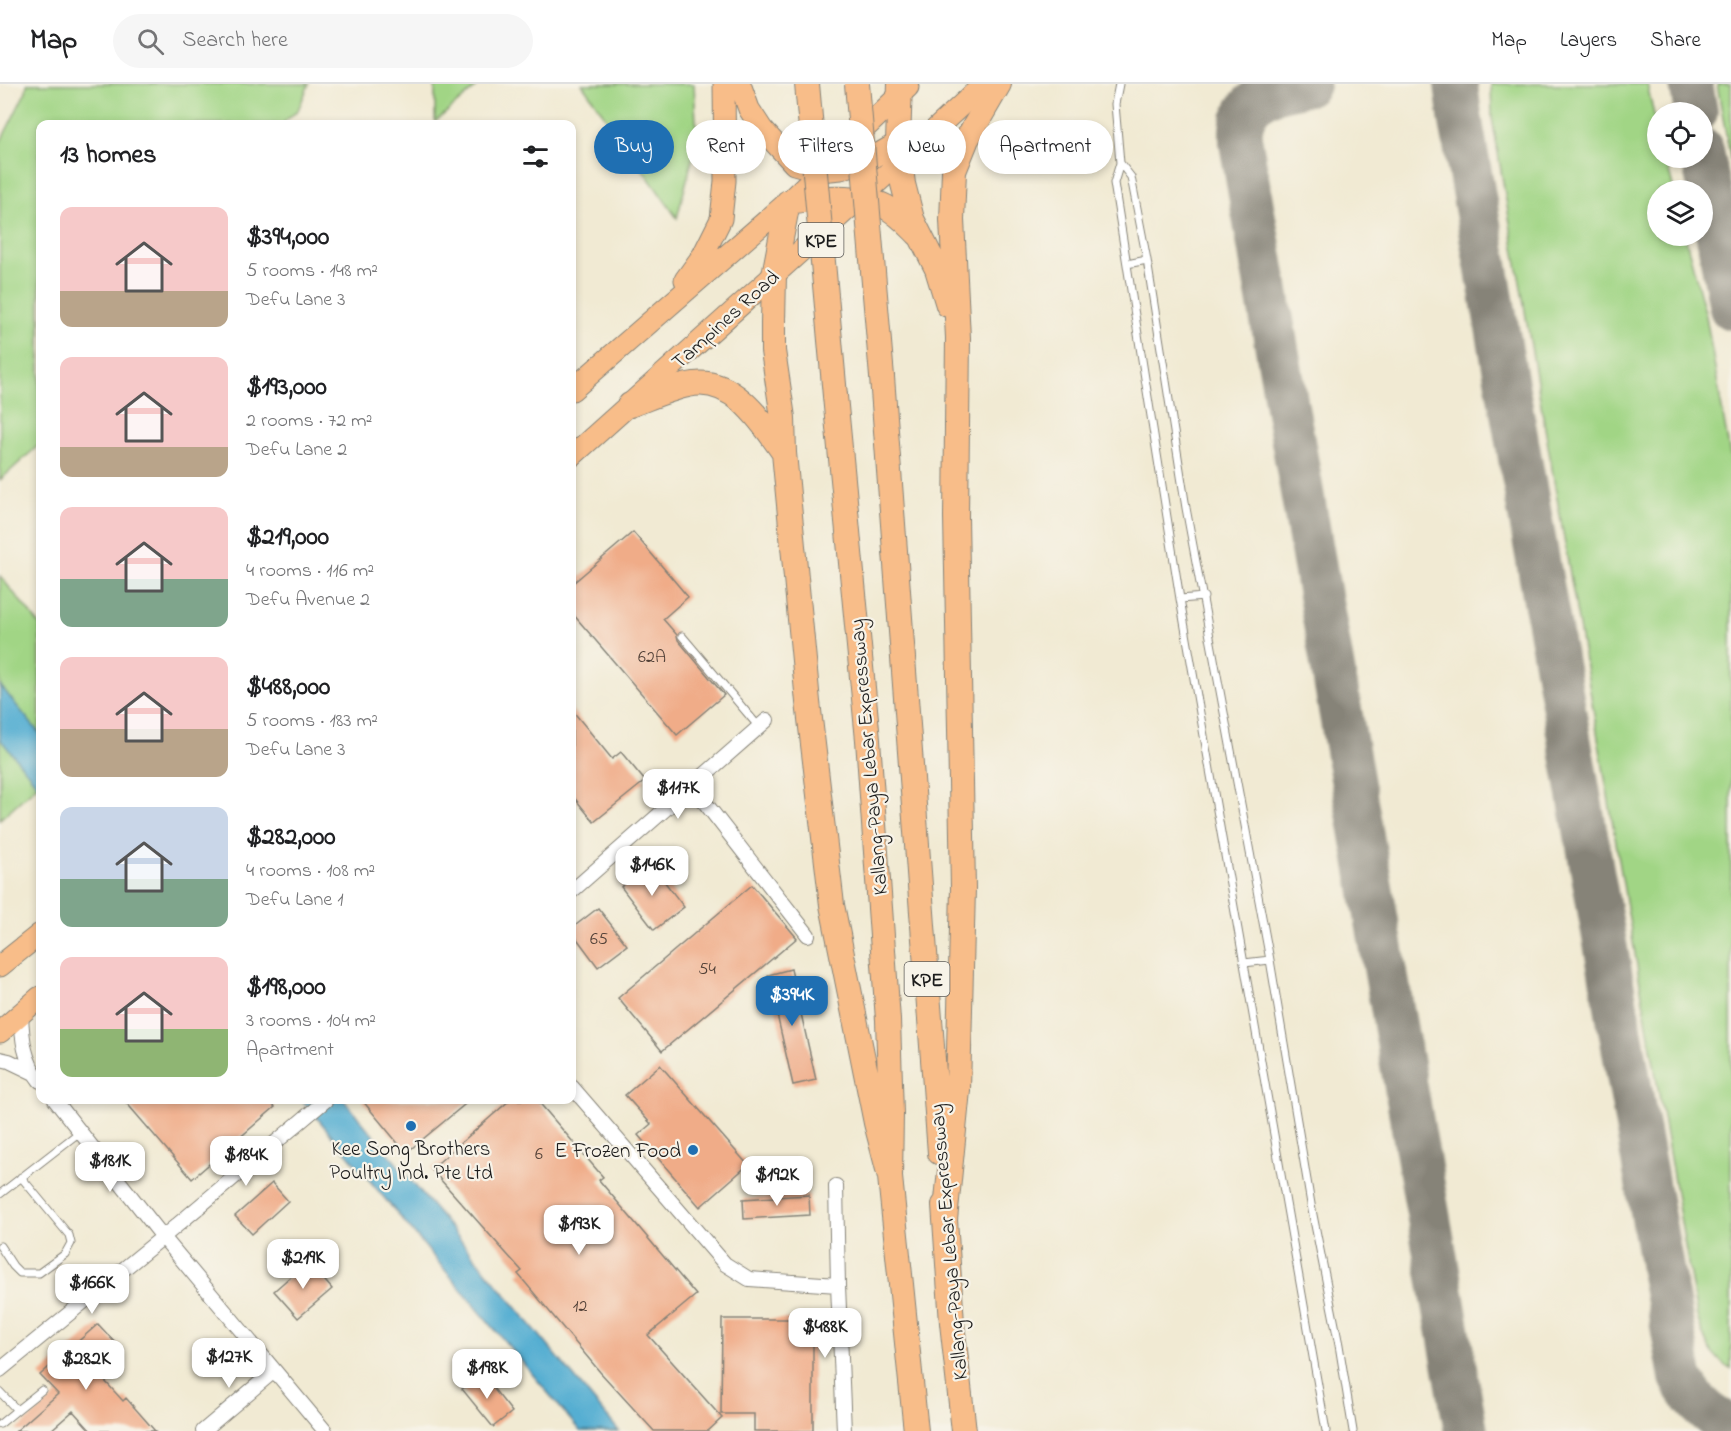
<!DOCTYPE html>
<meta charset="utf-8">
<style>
body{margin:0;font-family:"Indie Flower",sans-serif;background:#f6f6f6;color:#202124;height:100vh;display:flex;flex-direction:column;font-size:22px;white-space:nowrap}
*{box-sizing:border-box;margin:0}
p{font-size:20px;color:#757577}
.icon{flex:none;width:33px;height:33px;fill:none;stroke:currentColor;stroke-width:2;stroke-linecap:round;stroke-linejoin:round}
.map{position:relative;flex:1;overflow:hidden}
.panel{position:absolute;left:36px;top:36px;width:540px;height:984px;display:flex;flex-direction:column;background:#fff;border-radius:12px;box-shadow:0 3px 9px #0003}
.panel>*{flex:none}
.top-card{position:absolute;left:594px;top:36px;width:570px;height:54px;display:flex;gap:12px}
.controls{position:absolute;left:1647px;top:18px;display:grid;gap:12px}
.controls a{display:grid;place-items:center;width:66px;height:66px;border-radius:50%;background:#fff;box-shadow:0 3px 9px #0003;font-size:30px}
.price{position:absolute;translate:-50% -51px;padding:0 14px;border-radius:12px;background:#fff;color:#222;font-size:20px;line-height:39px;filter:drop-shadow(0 2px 3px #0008)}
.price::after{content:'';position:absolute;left:50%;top:36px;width:18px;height:14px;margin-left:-9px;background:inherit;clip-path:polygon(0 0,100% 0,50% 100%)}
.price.current{background:#1f6fb2;color:#fff}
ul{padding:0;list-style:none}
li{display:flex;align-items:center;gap:18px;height:150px;padding:0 24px}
li span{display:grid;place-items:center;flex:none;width:168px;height:120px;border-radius:12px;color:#555}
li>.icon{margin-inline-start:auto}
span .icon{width:72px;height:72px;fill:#fffc;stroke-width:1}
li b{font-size:26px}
h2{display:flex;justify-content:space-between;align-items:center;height:72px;padding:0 24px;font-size:26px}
.pill{padding:0 21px;border-radius:27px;background:#fff;box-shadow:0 3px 9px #0003;font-size:21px;line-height:54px}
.pill.current{background:#1f6fb2;color:#fff}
header{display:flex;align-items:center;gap:36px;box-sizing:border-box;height:84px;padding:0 30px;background:#fff;border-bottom:2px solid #e0e0e0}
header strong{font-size:28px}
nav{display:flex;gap:33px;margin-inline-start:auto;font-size:21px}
.search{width:420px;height:54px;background:#f6f6f6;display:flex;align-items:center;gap:15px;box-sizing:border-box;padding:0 21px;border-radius:33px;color:#757577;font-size:22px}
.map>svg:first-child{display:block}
.green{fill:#a1d585;stroke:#5e7850;stroke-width:1.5}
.water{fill:#55aed2;stroke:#386577;stroke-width:1.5}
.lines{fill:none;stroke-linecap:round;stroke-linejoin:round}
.taxiway{stroke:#868378;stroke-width:44}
.building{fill:#f0ac88}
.lane-casing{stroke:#868378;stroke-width:9}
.street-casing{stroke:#868378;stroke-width:16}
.primary-casing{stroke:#868378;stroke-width:23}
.highway-casing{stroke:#868378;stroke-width:26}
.lane{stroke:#fff;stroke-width:7}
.street{stroke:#fff;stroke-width:14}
.primary{stroke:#f8bd89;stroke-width:21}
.highway{stroke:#f8bd89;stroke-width:24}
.highway-bridge-casing{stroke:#868378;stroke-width:26;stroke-linecap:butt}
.highway-bridge{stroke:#f8bd89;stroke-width:24}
.poi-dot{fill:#1f6fb2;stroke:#f7f3e8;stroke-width:2}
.labels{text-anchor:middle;stroke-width:4.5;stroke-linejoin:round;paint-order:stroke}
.number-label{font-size:18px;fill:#514037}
.shield{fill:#f7f3e8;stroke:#5e5c59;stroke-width:1.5}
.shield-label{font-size:20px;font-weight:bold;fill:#1c1c1c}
.street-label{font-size:21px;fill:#1c1c1c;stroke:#f7f3e8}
.poi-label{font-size:21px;fill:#1c1c1c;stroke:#f7f3e8}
</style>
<header>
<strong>Map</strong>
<div class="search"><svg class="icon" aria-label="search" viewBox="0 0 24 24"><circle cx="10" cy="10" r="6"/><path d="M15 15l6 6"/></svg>Search here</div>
<nav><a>Map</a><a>Layers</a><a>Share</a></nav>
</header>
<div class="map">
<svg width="1731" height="1347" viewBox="0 0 1731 1347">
<rect width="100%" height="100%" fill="#f7f3e8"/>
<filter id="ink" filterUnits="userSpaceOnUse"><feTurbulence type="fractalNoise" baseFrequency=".0167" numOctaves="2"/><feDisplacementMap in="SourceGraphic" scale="12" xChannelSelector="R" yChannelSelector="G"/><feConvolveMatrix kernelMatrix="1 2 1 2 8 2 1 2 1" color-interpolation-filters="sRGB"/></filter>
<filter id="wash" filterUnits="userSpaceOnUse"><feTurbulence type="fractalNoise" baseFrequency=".008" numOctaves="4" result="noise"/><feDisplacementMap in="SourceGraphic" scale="24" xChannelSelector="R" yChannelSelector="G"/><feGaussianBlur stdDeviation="1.35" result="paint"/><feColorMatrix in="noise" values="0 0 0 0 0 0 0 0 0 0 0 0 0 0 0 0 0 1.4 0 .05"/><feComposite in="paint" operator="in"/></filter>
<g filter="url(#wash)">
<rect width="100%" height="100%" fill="#f1ead3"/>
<path class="green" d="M 27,0 L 309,0 L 298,26 L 282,40 L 40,40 L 40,360 L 0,396 L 0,59 L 26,7 Z
M 435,0 L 480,0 L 435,38 Z
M 582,0 L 694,0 L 697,57 L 677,134 Z
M 1491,0 L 1647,0 L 1657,44 L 1658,74 L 1665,74 L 1674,106 L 1658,106 L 1658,152 L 1685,152 L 1706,232 L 1731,377 L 1731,1285 C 1709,1271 1704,1256 1697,1232 L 1492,34 Z
M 1717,0 L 1731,0 L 1731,79 Z
M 0,492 L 40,541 L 40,699 L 0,735 Z"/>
<path class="water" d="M 0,601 L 40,650 L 40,704 L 0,655 Z
M 302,1016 L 344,1016 L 619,1347 L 580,1347 Z"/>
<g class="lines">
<path class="taxiway" d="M 1308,0 C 1282,5 1248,9 1242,40 C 1240,46 1241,53 1241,59 L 1466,1347
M 1456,0 L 1460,32 L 1681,1293 C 1691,1315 1708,1332 1731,1341
M 1691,0 L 1696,28
M 1702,66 L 1731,224"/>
</g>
<g id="blocks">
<path class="building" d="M 633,448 L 688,513 L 663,535 L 677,551 L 678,556 L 724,611 L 677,651 L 572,529 L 572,500 Z
M 572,626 L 612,675 L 621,668 L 645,697 L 594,738 L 572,711 Z
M 651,780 L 684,823 L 654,846 L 621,803 Z
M 752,801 L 797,854 L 662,967 L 618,914 Z
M 598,824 L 627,861 L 598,883 L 572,848 L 572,844 Z
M 791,885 L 816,996 L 793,1001 L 768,891 Z
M 660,981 L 748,1081 L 700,1123 L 638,1051 L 651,1040 L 625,1011 Z
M 124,1016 L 268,1016 L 275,1023 L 192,1095 Z
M 362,1016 L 470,1016 L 406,1069 Z
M 510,1016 L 537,1016 L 603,1093 L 599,1096 L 696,1211 L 648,1251 L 722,1334 L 708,1347 L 654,1347 L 600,1288 L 518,1190 L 522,1187 L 431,1085 Z
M 272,1099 L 288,1117 L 252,1150 L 235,1132 Z
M 809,1111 L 810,1131 L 744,1135 L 743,1115 Z
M 308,1177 L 332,1205 L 298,1234 L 274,1207 Z
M 722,1235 L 813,1235 L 813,1347 L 754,1347 L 754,1330 L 721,1330 Z
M 98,1240 L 119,1263 L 94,1285 L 123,1317 L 126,1314 L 155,1347 L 91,1347 L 73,1327 L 50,1347 L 16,1347 L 58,1310 L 40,1291 Z
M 482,1290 L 512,1328 L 493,1343 L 462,1305 Z"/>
</g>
</g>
<g filter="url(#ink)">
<use href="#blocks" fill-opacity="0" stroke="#868378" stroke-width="1.5"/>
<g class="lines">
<defs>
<path id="lane" d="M 1119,0 L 1115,20 L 1120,79 L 1114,99 L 1180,515 L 1326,1347
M 1120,79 L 1131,93 L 1147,176 L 1186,424 L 1270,876 L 1312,1126 L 1339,1261 L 1353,1347
M 1127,180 L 1147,176
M 1180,515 L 1204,513
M 682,552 L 759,643
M 1244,879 L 1270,876
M 0,1110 L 81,1047
M 0,1162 L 13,1182 L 20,1189 L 39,1189 L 65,1170 L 71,1159 L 69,1151 L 21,1093
M 0,1308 L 17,1326 L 42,1306
M 0,1340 L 17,1326"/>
<path id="street" d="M 692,702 L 808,851
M 572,807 L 767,636
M 21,930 C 22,954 24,977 40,997
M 0,975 L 9,977 L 34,989
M 572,1003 L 725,1180 L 749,1195 L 838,1201
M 55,1016 L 163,1153 L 325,1347
M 836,1102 L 838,1201 L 844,1347
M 0,1286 L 163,1153 L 326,1016
M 203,1347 L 274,1287"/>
<path id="primary" d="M 740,0 L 749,25 L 762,45 L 794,80 L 820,87 L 841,85 L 870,75 L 911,51
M 685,196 L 703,171 L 721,135 L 725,97 L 724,0
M 572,306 L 788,118 L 908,3
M 572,372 L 899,79 L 984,0
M 0,882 L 40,850
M 0,948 L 40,913"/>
<path id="highway" d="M 900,0 L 898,58 L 903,100 L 912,135 L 937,185 L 948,221
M 882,293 L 940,1069
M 835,312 L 868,656 L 888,936 L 891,1030 L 890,1093 L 916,1347
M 630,321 C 649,314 668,305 688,301 C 732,290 763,339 784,369
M 890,1093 L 876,1039 L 832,821 L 808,618 L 784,369 L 783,334 L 773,267 L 773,239 L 774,191 L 788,118 C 816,114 859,109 886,123 C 899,130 908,140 918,150
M 944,1121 L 952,1239 L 964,1347
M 945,1136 L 958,1006 L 963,804 L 956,433 L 958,254 L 952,136 L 954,87 L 967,55 L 999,0"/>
</defs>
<use href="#lane" class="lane-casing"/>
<use href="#street" class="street-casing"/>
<use href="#primary" class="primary-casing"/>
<use href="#highway" class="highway-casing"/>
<use href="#lane" class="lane"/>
<use href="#street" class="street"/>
<use href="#primary" class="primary"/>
<use href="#highway" class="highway"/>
<defs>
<path id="highway-bridge" d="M 807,0 L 835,312
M 857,0 L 882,293"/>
</defs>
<use href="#highway-bridge" class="highway-bridge-casing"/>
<use href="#highway-bridge" class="highway-bridge"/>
</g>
</g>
<g class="poi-dot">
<circle cx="411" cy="1042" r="6"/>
<circle cx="693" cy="1066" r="6"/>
</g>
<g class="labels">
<g class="number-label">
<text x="652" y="578">62A</text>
<text x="599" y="860">65</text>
<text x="707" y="890">54</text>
<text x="539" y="1075">6</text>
<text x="580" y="1227">12</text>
</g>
<g class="shield">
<rect x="798.5" y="139" width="45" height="34" rx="4.5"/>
<rect x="904.5" y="878" width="45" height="34" rx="4.5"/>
</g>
<g class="shield-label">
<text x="821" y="163">KPE</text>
<text x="927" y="902">KPE</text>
</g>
<g class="street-label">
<text transform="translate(725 235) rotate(-42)" y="7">Tampines Road</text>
<text transform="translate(868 673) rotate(-95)" y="7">Kallang-Paya Lebar Expressway</text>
<text transform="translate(948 1158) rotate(-95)" y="7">Kallang-Paya Lebar Expressway</text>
</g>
<g class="poi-label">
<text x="411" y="1071">Kee Song Brothers<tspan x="411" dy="24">Poultry Ind. Pte Ltd</tspan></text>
<text x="681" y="1073" text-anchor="end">E Frozen Food</text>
</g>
</g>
</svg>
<div class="controls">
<a><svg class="icon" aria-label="locate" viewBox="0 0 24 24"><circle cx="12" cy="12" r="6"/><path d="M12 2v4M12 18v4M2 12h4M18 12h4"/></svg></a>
<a><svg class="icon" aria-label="layers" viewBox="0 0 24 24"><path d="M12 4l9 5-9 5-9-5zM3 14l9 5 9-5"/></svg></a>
</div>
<b class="price" style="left:678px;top:736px">$117K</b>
<b class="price" style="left:652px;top:813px">$146K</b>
<b class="price current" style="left:792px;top:943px">$394K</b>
<b class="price" style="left:246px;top:1103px">$184K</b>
<b class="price" style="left:110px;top:1109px">$181K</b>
<b class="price" style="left:777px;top:1123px">$192K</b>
<b class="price" style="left:579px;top:1172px">$193K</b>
<b class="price" style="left:303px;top:1206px">$219K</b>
<b class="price" style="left:92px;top:1231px">$166K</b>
<b class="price" style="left:825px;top:1275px">$488K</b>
<b class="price" style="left:229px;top:1305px">$127K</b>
<b class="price" style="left:86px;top:1307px">$282K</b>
<b class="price" style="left:487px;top:1316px">$198K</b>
<div class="top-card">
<a class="pill current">Buy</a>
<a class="pill">Rent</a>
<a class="pill">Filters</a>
<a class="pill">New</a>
<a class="pill">Apartment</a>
</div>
<section class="panel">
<h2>13 homes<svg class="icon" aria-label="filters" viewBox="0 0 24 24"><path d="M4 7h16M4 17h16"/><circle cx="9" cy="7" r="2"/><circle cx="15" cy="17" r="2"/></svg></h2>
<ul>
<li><span style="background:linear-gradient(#f6c9c9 70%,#b9a48a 0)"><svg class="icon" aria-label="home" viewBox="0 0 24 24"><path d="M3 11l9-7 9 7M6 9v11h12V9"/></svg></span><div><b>$394,000</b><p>5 rooms · 148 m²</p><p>Defu Lane 3</p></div></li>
<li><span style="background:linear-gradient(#f6c9c9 75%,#b9a48a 0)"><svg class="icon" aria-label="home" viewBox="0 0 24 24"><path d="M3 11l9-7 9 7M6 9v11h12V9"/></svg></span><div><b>$193,000</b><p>2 rooms · 72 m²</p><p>Defu Lane 2</p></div></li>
<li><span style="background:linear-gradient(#f6c9c9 60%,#7fa58c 0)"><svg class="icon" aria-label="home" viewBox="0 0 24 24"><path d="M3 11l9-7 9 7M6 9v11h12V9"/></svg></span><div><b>$219,000</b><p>4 rooms · 116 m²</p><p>Defu Avenue 2</p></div></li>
<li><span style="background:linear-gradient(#f6c9c9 60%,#b9a48a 0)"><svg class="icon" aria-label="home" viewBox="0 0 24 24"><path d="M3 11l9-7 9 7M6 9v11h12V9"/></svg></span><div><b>$488,000</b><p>5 rooms · 183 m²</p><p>Defu Lane 3</p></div></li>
<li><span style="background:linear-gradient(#c9d6e8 60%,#7fa58c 0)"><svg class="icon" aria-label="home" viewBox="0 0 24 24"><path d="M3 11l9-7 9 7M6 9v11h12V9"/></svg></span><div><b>$282,000</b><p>4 rooms · 108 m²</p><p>Defu Lane 1</p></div></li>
<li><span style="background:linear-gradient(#f6c9c9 60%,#8fb573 0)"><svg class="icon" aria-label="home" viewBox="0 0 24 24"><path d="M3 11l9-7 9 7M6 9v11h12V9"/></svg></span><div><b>$198,000</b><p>3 rooms · 104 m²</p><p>Apartment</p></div></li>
</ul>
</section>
</div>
